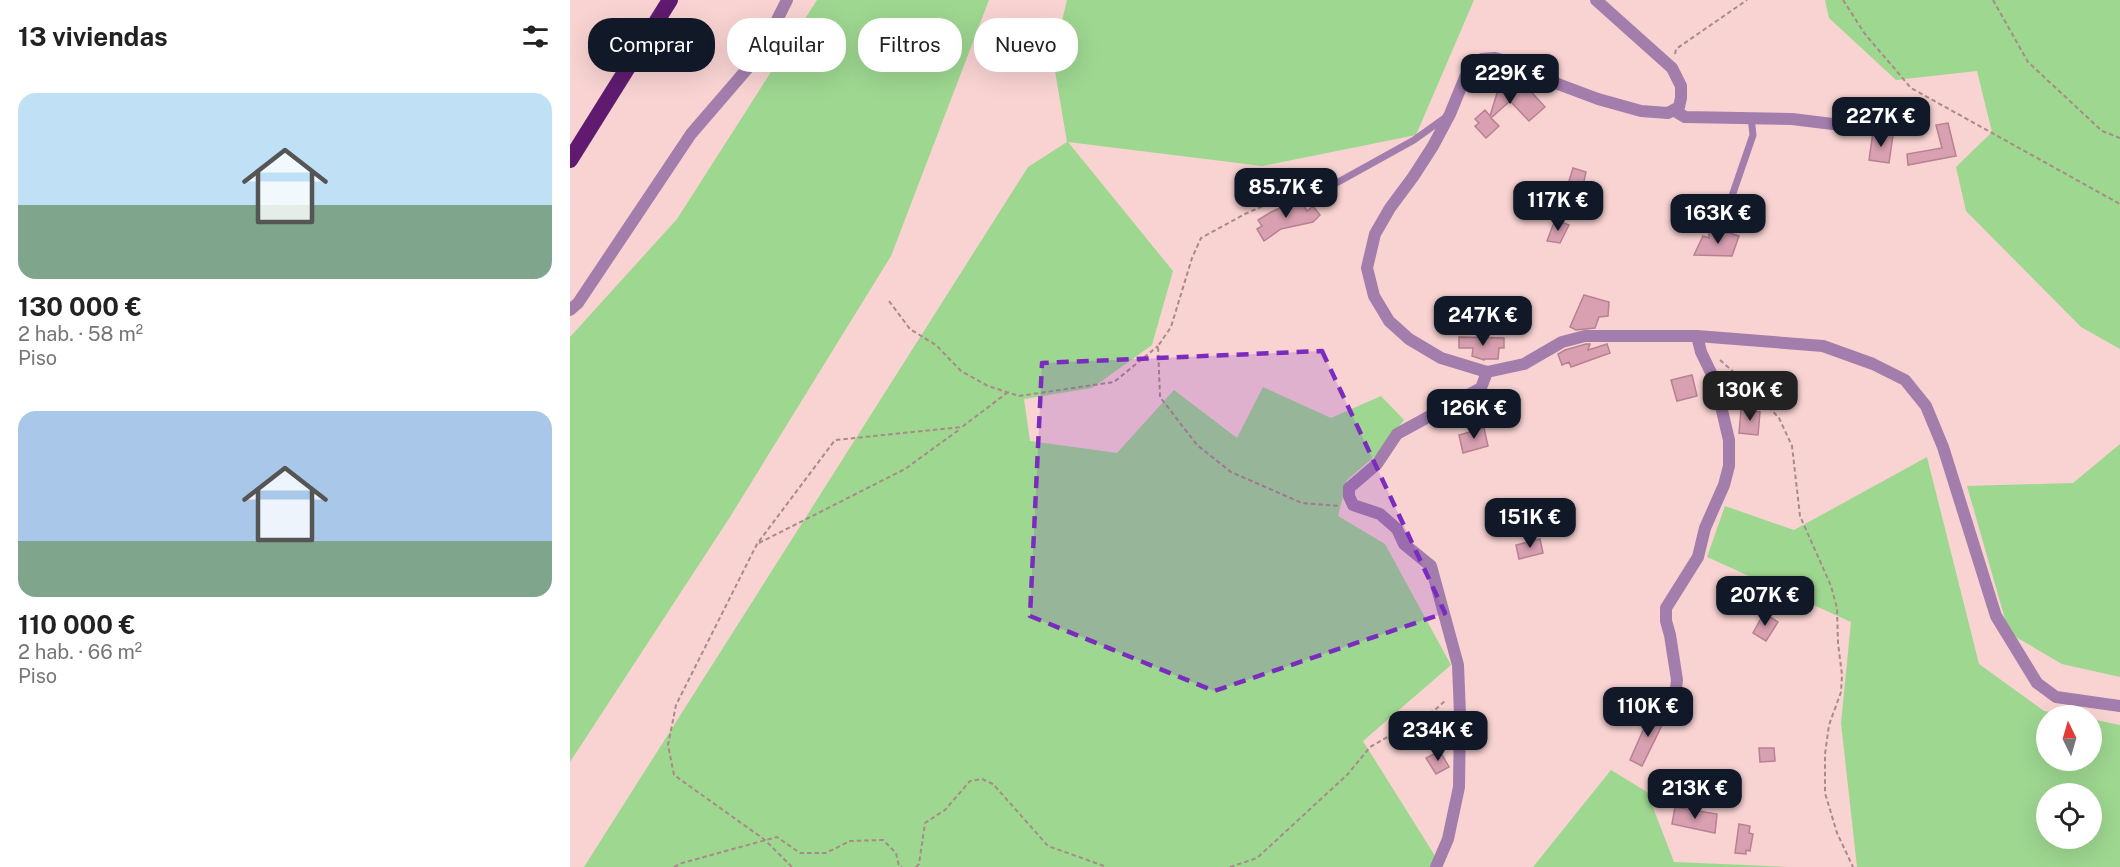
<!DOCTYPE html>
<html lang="es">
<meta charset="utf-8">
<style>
body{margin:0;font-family:"Public Sans",sans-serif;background:#f6f6f6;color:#222;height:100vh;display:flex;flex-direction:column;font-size:22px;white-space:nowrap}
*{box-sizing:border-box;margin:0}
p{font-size:20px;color:#767676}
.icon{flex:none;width:33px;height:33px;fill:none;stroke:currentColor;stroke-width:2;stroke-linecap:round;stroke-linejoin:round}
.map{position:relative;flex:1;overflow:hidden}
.drawer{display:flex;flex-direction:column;background:#fff;width:570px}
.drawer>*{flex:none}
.guide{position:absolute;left:18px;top:18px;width:570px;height:54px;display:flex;gap:12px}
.needle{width:39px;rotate:355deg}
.fabs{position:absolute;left:1466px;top:705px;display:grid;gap:12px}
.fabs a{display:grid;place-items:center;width:66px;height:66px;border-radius:50%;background:#fff;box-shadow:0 6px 24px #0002;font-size:30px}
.price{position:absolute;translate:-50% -51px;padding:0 14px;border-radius:12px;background:#111827;color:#fff;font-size:20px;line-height:39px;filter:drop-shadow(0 2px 3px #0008)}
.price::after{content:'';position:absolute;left:50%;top:36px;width:18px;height:14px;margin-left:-9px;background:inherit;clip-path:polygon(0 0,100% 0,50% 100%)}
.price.on{background:#222;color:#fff}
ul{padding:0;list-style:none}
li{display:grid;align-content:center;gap:12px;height:318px;padding:0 18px}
li span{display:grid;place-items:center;height:186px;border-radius:18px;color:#555}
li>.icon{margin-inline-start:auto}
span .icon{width:108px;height:108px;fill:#fffc;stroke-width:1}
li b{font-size:26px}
h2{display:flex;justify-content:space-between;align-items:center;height:72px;padding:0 18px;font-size:26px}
.chip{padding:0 21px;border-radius:24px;background:#fff;box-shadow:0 6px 24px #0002;font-size:21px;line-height:54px}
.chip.on{background:#111827;color:#fff}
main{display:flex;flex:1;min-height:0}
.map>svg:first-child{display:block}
.green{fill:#9ed790;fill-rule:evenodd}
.building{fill:#d8a0b1;stroke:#b78191;stroke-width:1.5}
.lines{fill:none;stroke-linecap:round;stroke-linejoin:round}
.path{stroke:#a98a89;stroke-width:2;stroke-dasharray:4.5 3;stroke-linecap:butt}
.service{stroke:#a37dac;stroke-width:7}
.minor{stroke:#a37dac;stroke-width:12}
.trunk{stroke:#601b70;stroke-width:16}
.marked{fill:#7b2cbf;fill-opacity:0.2;stroke:#7b2cbf;stroke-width:4.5;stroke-dasharray:12 8;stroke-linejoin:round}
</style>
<main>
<section class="drawer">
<h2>13 viviendas<svg class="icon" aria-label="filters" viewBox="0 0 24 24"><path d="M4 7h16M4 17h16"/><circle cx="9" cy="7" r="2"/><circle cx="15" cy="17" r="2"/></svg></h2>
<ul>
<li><span style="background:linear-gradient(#bfe0f5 60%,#7fa58c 0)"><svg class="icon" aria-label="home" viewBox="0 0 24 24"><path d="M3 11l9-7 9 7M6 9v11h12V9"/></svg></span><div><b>130 000 €</b><p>2 hab. · 58 m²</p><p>Piso</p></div></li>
<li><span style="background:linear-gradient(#a9c7e8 70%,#7fa58c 0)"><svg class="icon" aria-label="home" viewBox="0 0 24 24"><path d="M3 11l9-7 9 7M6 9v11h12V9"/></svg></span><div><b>110 000 €</b><p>2 hab. · 66 m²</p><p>Piso</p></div></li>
</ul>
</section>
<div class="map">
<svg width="1550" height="867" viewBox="0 0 1550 867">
<rect width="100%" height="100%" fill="#f8d3d2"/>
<path class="green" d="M 247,0 L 419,0 L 321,256 L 160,517 L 0,762 L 0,337 L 107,219 Z
M 497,0 L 904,0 L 846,135 L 692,166 L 498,142 L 603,271 L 582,345 L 522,388 L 454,399 L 460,441 L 547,453 L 604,390 L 667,438 L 693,387 L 761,418 L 811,396 L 834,420 L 805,456 L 777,480 L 768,516 L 815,544 L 881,665 L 793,741 L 872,867 L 14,867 L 458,167 L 497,142 L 483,59 Z
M 1255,0 L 1550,0 L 1550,349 L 1511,327 L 1396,211 L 1386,167 L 1422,132 L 1407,71 L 1326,80 L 1259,18 Z
M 1550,444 L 1550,677 L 1492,664 L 1439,633 L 1397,486 L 1503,483 Z
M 1357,457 L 1409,664 L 1474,711 L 1499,715 L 1476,716 L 1476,760 L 1521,760 L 1521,719 L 1550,725 L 1550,867 L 1287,867 L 1271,723 L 1281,622 L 1137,557 L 1155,506 L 1224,530 ZM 1476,794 L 1521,794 L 1521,838 L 1476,838 Z
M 1041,770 L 1077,792 L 1104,862 L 1219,867 L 963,867 Z"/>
<path class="building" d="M 945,74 L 975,107 L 959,121 L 940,101 L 921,118 L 929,126 L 916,138 L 905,126 L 909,123 L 905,119 L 915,110 L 920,116 L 928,90 Z
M 1378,123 L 1386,156 L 1338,165 L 1337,154 L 1372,148 L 1366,125 Z
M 1303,132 L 1323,135 L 1319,163 L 1299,160 Z
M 1003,168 L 1016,172 L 1013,186 L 999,181 Z
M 730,199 L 737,211 L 743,206 L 750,215 L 743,222 L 711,229 L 694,241 L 687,229 L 692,226 L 688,220 L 701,212 Z
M 985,220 L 999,225 L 990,243 L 977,241 Z
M 1139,232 L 1160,233 L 1169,236 L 1162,256 L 1124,255 L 1133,236 L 1139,238 Z
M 1014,295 L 1039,302 L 1038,316 L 1029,317 L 1025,328 L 1006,330 L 1000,327 Z
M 889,337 L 934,338 L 934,348 L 929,348 L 928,359 L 914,359 L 914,360 L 902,356 L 903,348 L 889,348 Z
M 1016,344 L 1020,344 L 1018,350 L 1037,344 L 1040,353 L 1001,367 L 999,362 L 992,365 L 988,354 L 995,350 Z
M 1122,375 L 1127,396 L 1107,401 L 1101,380 Z
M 1171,410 L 1190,412 L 1188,435 L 1169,433 Z
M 914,428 L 918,446 L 893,453 L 889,435 Z
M 970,539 L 973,553 L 949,559 L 946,545 Z
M 1194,613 L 1208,622 L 1196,641 L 1183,633 Z
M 1082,710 L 1096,717 L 1072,766 L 1060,760 Z
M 1189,748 L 1204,748 L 1205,761 L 1190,762 Z
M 870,751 L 879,767 L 866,774 L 856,758 Z
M 1105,807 L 1147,814 L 1145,833 L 1102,824 Z
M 1169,824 L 1180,826 L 1179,833 L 1183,834 L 1180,851 L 1176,850 L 1176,854 L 1165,853 Z"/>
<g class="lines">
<path class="path" d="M 1273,0 L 1295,34 L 1341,88 L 1550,204
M 1423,0 L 1458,62 L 1532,131 L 1550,138
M 1105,54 L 1106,49 L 1177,0
M 734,190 L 724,192 L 675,214 L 631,238 L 622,258 L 601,327 L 588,346 L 590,397 L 627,445 L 661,472 L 732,503 L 770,506
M 319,301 L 340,329 L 366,345 L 391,371 L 418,386 L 449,396 L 544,382 L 588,346
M 1150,360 L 1177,384 L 1209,418 L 1222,446 L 1230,516 L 1261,586 L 1267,608 L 1268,643 L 1272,675 L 1271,692 L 1259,725 L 1255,754 L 1255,793 L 1267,833 L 1283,867
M 189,543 L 335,469 L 390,429
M 104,867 L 112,863 L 207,837 L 230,853 L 256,853 L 280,841 L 313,840 L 326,853 L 329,866 L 332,867
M 222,867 L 195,840 L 104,775 L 98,745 L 106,705 L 187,544 L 265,440 L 392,427 L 438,392
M 346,867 L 349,864 L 355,823 L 375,810 L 400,781 L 412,779 L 423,784 L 478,846 L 537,867
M 660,867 L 687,858 L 778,774 L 800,747 L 865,710 L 876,700"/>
<path class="service" d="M 743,196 L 844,140 L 876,117
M 1152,225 L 1183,135 L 1181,118"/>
<path class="minor" d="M 1026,0 L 1102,68 L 1111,86 L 1111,98 L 1109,107 L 1098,113 L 1071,111 L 1028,99 L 988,84 L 955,67 L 925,58 L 912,59 L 903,64 L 896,75 L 880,114 L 863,146 L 843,177 L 820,208 L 805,234 L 797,268 L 804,296 L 819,321 L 839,339 L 871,358 L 917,372 L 954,364 L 992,342 L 1015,336 L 1127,336 L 1253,346 L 1303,364 L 1335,380 L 1356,406 L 1373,447 L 1426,616 L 1467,683 L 1486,697 L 1550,706
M 1105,111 L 1115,117 L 1222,119 L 1271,125 L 1302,124 L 1338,129
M 0,310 L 8,303 L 121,134 L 190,54 L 217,0
M 1104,706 L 1107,680 L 1100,635 L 1096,621 L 1096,608 L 1128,557 L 1135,528 L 1154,485 L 1159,466 L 1159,440 L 1145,381 L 1131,352 L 1127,336
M 866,867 L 878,839 L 889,787 L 890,714 L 888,665 L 861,566 L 834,544 L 827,529 L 810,514 L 783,505 L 779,496 L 779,488 L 807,464 L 827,434 L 911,388 L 917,372"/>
<path class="trunk" d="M 0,160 L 100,0"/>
</g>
<path class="marked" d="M 752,351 L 875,613 L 644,691 L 460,616 L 472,363 Z"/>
</svg>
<div class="fabs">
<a><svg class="needle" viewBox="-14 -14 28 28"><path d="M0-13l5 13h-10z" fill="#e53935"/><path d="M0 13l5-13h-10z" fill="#767676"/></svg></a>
<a><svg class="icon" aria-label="locate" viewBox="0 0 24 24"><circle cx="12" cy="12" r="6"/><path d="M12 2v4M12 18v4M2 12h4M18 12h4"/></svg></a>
</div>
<b class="price" style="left:940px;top:105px">229K €</b>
<b class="price" style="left:1311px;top:148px">227K €</b>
<b class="price" style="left:716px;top:219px">85.7K €</b>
<b class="price" style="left:988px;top:232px">117K €</b>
<b class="price" style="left:1148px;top:245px">163K €</b>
<b class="price" style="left:913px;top:347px">247K €</b>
<b class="price on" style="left:1180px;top:422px">130K €</b>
<b class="price" style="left:904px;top:440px">126K €</b>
<b class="price" style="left:960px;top:549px">151K €</b>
<b class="price" style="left:1195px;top:627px">207K €</b>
<b class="price" style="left:1078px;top:738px">110K €</b>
<b class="price" style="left:868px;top:762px">234K €</b>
<b class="price" style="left:1125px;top:820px">213K €</b>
<div class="guide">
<a class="chip on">Comprar</a>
<a class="chip">Alquilar</a>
<a class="chip">Filtros</a>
<a class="chip">Nuevo</a>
</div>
</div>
</main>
